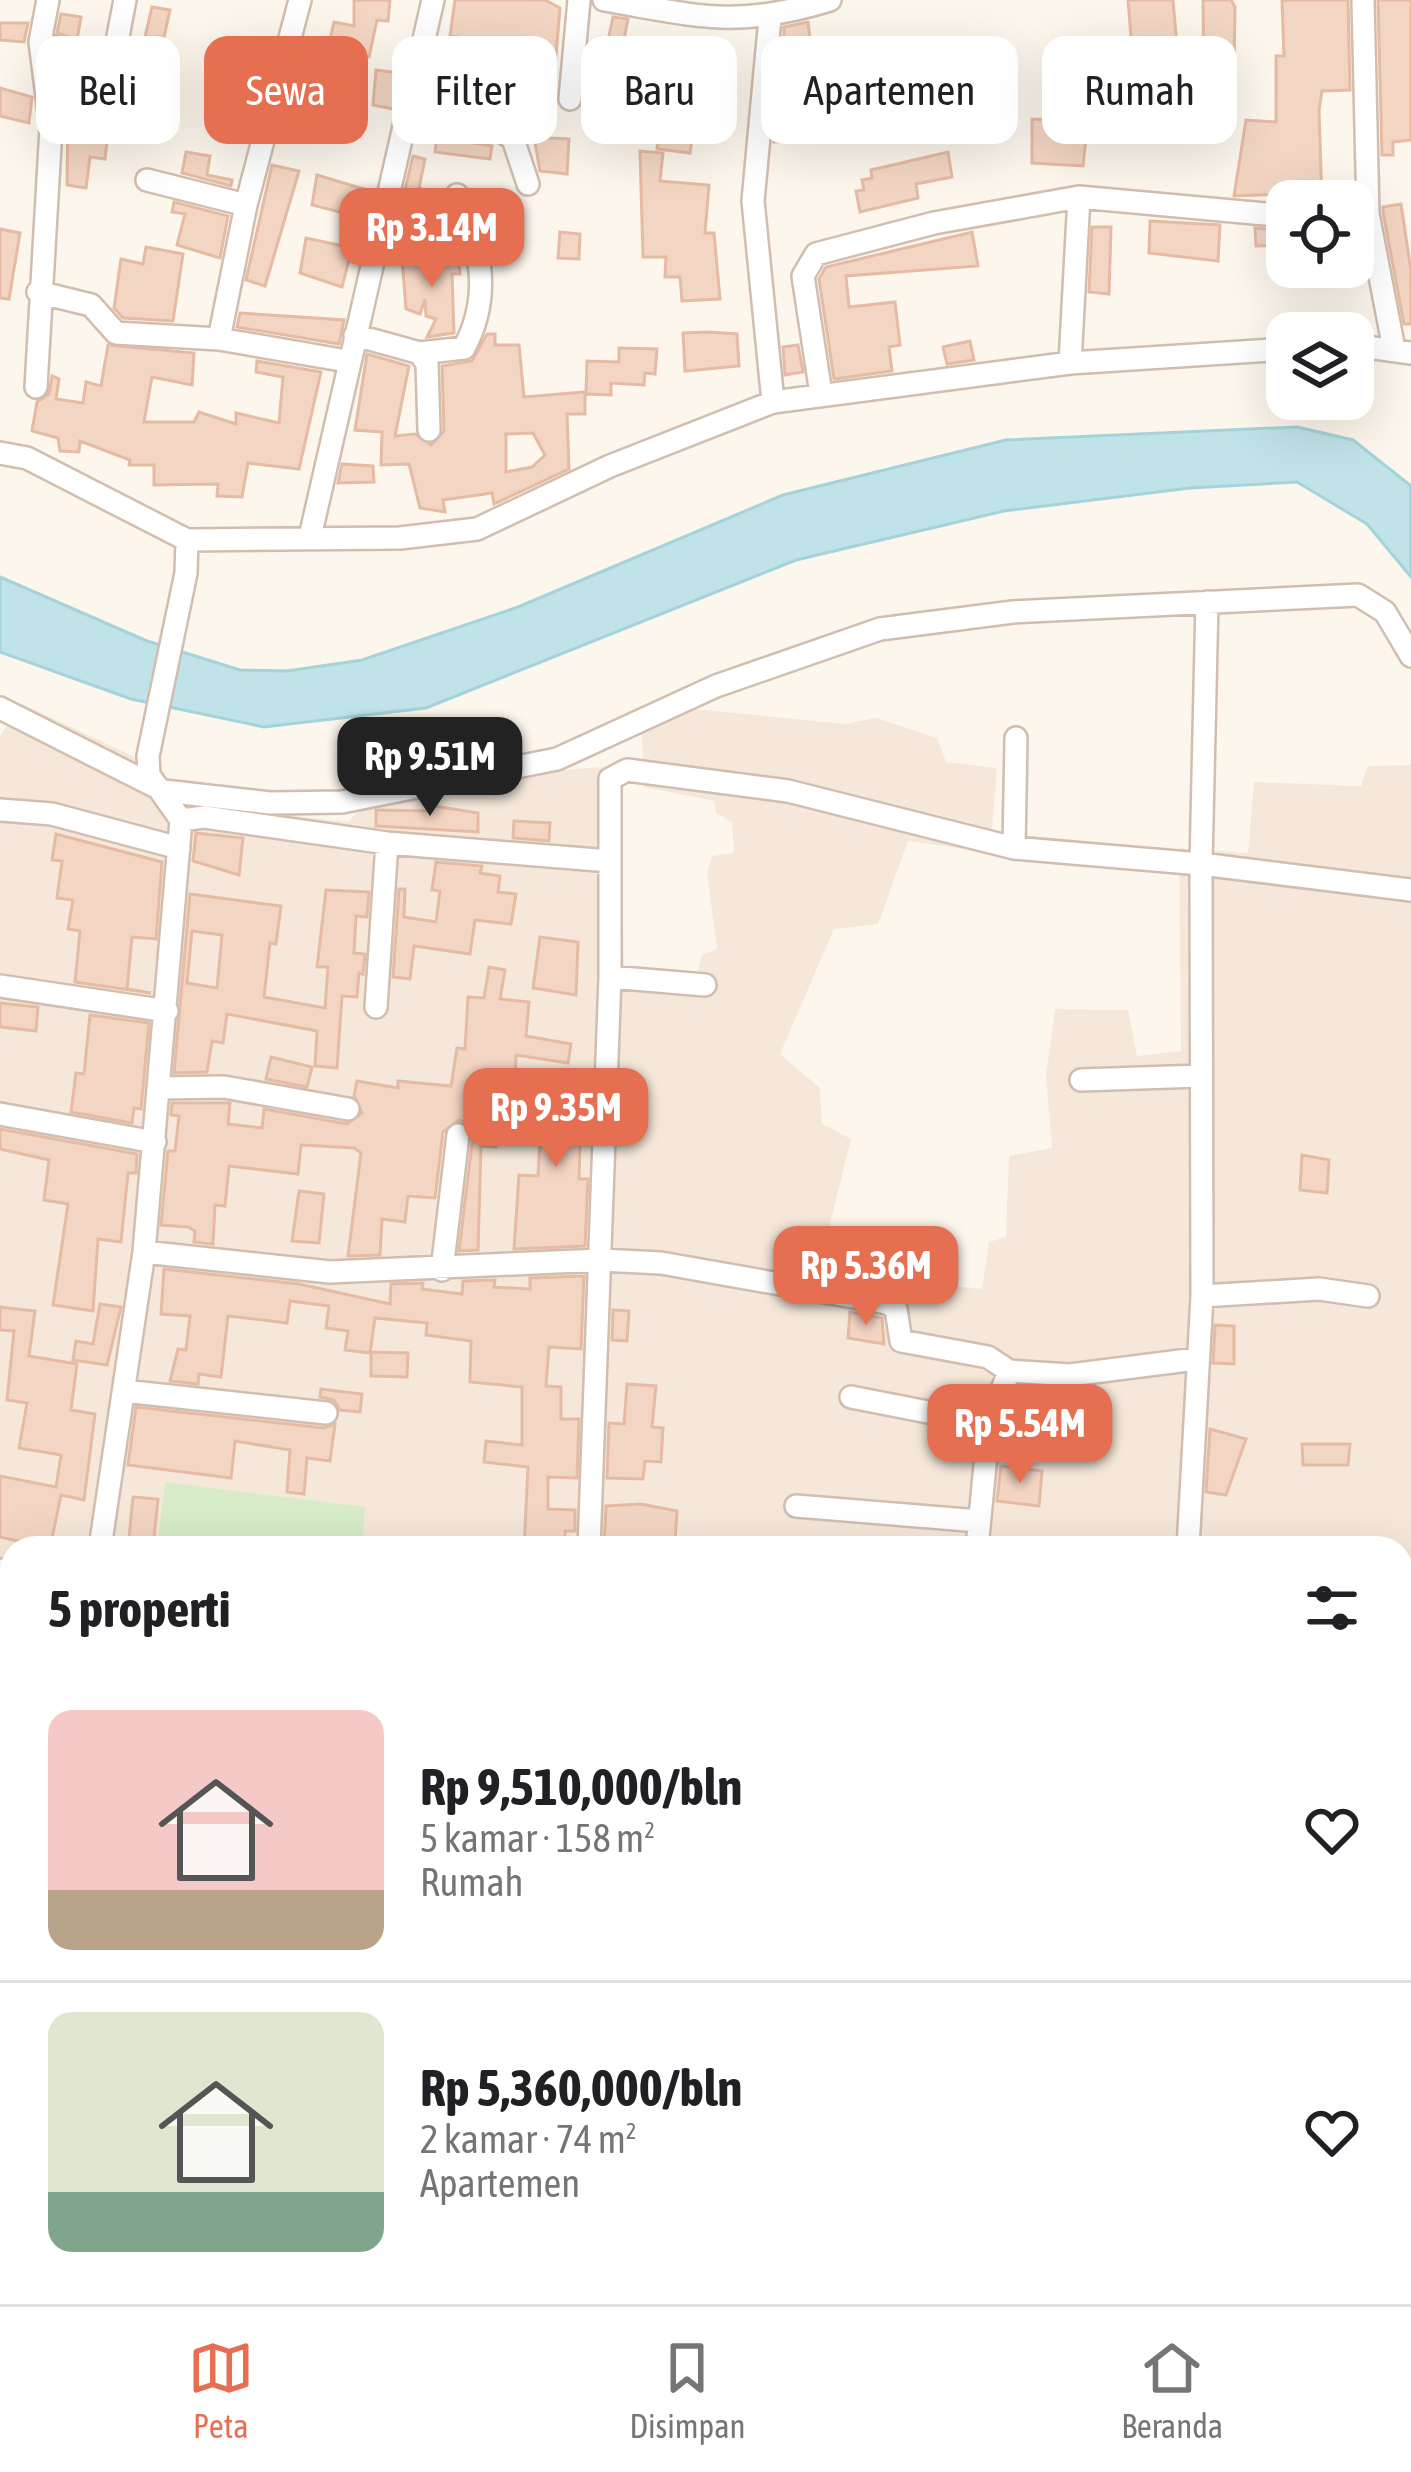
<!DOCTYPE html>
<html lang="id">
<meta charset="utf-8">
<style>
body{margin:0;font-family:"Asap Condensed",sans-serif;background:#f6f6f6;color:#202124;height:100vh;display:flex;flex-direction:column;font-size:45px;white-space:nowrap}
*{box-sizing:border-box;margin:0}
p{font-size:39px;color:#757577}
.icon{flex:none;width:66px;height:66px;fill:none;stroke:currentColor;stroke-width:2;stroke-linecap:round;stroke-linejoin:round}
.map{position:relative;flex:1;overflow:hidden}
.details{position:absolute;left:0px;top:1536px;width:1413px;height:768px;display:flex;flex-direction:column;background:#fff;border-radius:36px 36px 0 0;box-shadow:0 12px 48px #0002}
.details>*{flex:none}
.top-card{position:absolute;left:36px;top:36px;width:1341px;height:108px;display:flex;gap:24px}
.buttons{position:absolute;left:1266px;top:180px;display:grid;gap:24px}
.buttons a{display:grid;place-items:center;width:108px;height:108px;border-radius:24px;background:#fff;box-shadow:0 12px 48px #0002;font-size:60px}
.price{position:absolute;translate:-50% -102px;padding:0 27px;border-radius:24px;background:#e76f51;color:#fff;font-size:39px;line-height:78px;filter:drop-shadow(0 3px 6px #0008)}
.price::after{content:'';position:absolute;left:50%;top:72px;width:36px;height:27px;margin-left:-18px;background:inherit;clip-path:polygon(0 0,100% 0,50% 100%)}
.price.on{background:#222;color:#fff}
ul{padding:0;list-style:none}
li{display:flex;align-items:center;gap:36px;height:300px;padding:0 48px}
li+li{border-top:3px solid #e0e0e0}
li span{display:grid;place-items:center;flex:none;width:336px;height:240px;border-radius:24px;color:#555}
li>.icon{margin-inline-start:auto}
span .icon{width:144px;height:144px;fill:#fffc;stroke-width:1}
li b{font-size:51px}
h2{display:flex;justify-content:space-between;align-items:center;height:144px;padding:0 48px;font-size:51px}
.chip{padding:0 42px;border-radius:24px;background:#fff;box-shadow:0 12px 48px #0002;font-size:42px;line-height:108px}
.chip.on{background:#e76f51;color:#fff}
.tab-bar{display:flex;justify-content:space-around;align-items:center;height:168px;border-top:3px solid #e0e0e0;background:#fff;font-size:33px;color:#757577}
.tab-bar a{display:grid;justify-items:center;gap:6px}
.tab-bar .on{color:#e76f51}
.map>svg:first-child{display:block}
.residential{fill:#f5e8da}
.education{fill:#f3e8fa}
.green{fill:#d8ecc9}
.water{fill:#bfe3e8;stroke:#a5d3da;stroke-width:3}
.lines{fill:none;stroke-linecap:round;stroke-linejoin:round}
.stream{stroke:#a5d3da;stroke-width:6}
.building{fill:#f3d5c3;stroke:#e6bba3;stroke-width:3;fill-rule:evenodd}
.lane-casing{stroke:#d1beb0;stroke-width:15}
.street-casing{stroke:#d1beb0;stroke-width:26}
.secondary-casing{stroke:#d6c0b0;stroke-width:34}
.lane{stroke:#fff;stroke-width:10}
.street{stroke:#fff;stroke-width:21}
.secondary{stroke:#fff;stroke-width:30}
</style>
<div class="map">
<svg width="1411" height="2304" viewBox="0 0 1411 2304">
<rect width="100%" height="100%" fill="#fdf6ec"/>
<path class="residential" d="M 22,704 L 156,767 L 195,804 L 348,822 L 363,806 L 426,778 L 497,788 L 521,773 L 604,767 L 620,785 L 624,970 L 697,974 L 702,955 L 717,949 L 707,873 L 712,856 L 734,853 L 732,822 L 716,813 L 714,801 L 644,787 L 642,733 L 695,709 L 846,724 L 876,718 L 937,738 L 946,762 L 997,768 L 990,853 L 908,841 L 878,924 L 834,929 L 780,1054 L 820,1088 L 822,1124 L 851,1139 L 818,1272 L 982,1289 L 989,1242 L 1006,1237 L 1009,1156 L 1052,1148 L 1046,1076 L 1055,1009 L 1128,1010 L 1137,1056 L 1181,1051 L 1179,848 L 1248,853 L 1254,782 L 1361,786 L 1368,766 L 1411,765 L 1411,2304 L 1265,2304 L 1265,2292 L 1401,2292 L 1401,1548 L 12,1548 L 12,2150 L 0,2149 L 0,736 Z"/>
<path class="education" d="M 12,2197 L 12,2292 L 141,2292 L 139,2304 L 0,2304 L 0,2252 Z"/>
<path class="green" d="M 165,1482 L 365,1507 L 362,1548 L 157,1548 Z"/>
<path class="water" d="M 1297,427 L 1353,440 L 1411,486 L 1411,577 L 1367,524 L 1297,482 L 1190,488 L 1004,511 L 796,560 L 426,708 L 264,727 L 131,699 L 0,652 L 0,577 L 147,641 L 240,670 L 287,671 L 362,660 L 518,607 L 783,495 L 1006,440 Z"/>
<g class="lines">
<path class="stream" d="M 0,2006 L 12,1968"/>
</g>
<path class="building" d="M 354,0 L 390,0 L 388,21 L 377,20 L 369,57 L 328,48 L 334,22 L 354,26 Z
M 455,0 L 545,0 L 560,8 L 549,138 L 569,139 L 567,174 L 540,171 L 533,131 L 522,127 L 526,61 L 505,59 L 496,116 L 439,107 L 442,87 L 460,90 L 467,38 L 450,36 Z
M 1128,0 L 1173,0 L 1177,46 L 1132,49 Z
M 1203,0 L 1231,0 L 1235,7 L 1234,72 L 1204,74 Z
M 1282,0 L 1348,0 L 1350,90 L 1322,91 L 1319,110 L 1322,201 L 1285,200 L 1285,194 L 1234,196 L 1246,120 L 1276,122 L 1276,56 L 1284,56 Z
M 1378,0 L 1411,0 L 1411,140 L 1393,142 L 1393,155 L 1382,155 Z
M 152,7 L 170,10 L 164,37 L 145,37 Z
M 61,14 L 81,17 L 77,40 L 57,33 Z
M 613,17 L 628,19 L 620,59 L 633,62 L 630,92 L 668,92 L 669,67 L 703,69 L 700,116 L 695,116 L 690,153 L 657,149 L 663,107 L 628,110 L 585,101 L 589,51 L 605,55 Z
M 808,22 L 817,97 L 815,141 L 774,142 L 778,94 L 784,95 L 784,27 Z
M 0,23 L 28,23 L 24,42 L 0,40 Z
M 376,70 L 400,73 L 393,109 L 373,105 Z
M 0,88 L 32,97 L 29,123 L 0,116 Z
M 68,118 L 109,124 L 105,159 L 90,157 L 86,188 L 67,185 Z
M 1032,119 L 1052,120 L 1052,129 L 1087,130 L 1083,166 L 1032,163 Z
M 437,137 L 492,146 L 490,159 L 435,152 Z
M 640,151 L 663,153 L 660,181 L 709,185 L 705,233 L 714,233 L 720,299 L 682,301 L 680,277 L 665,277 L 666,257 L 643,257 Z
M 186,152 L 210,156 L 207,175 L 232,180 L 231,186 L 182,173 Z
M 948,152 L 952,177 L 916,184 L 918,198 L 860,212 L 856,191 L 864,190 L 862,180 L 872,178 L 871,170 Z
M 413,156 L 425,159 L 419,188 L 442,197 L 426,243 L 395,233 Z
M 272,165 L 299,171 L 265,286 L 246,280 Z
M 317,175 L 374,192 L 367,219 L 312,205 Z
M 174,202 L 228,216 L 220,258 L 177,245 L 185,214 L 172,212 Z
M 1401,204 L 1411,271 L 1411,324 L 1404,324 L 1383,212 L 1383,207 Z
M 1150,221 L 1220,225 L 1218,261 L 1149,253 Z
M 1092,227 L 1111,227 L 1109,294 L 1089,292 Z
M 1255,228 L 1287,231 L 1287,245 L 1256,246 Z
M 0,229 L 20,233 L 9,299 L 0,298 Z
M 560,232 L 580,234 L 579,259 L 558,258 Z
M 972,232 L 978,266 L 846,276 L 849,307 L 895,302 L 900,345 L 889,347 L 892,371 L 834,379 L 819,279 L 826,267 Z
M 306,238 L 352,248 L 342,287 L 300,273 Z
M 146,247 L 183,254 L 173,321 L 123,318 L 114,308 L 121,259 L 143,264 Z
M 458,255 L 460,274 L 452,274 L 454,333 L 427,337 L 436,319 L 426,316 L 425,299 L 420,314 L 406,309 L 402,259 Z
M 240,313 L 344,320 L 339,344 L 237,327 Z
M 708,332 L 737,334 L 739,366 L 685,371 L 683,333 Z
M 487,334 L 495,334 L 495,345 L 519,345 L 524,397 L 585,392 L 585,414 L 567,414 L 569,469 L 494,504 L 492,493 L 443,500 L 445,512 L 420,508 L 409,464 L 381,465 L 382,432 L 355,430 L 367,354 L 409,366 L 395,436 L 415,434 L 431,445 L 444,431 L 442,366 L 472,361 ZM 533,433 L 545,455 L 532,467 L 506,472 L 506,434 Z
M 970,341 L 974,360 L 947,364 L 943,347 Z
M 108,345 L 194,353 L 192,385 L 152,377 L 144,422 L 194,422 L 199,412 L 236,424 L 236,413 L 279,423 L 283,377 L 256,372 L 257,361 L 321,372 L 299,469 L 248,463 L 242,497 L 217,496 L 218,484 L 154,485 L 154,465 L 129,465 L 130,460 L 80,441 L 79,452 L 60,451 L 58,438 L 32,431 L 37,402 L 49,394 L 52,376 L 59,379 L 56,399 L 83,403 L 86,382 L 101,386 Z
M 798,345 L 803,372 L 785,375 L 783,347 Z
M 619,348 L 657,349 L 655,374 L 645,373 L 644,385 L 611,383 L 611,395 L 586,394 L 587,361 L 619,362 Z
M 342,464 L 373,466 L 374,482 L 338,483 Z
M 428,805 L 478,813 L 478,832 L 376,826 L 376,810 L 428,811 Z
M 514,821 L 550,823 L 549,841 L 513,838 Z
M 196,833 L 243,838 L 239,875 L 193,861 Z
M 56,834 L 162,862 L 156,939 L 132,937 L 127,989 L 151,993 L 75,982 L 80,931 L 68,929 L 73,900 L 57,898 L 62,861 L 52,860 Z
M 436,862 L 482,866 L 480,873 L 500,876 L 498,892 L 516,894 L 511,924 L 475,920 L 470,954 L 414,946 L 410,979 L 393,977 L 399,889 L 405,889 L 404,917 L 436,922 L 440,891 L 432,890 Z
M 326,890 L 369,892 L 367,917 L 356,916 L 354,953 L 365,954 L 363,974 L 359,973 L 357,997 L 342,996 L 337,1068 L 315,1066 L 317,1031 L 227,1014 L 223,1043 L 212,1041 L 207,1072 L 174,1073 L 190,894 L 281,906 L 276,944 L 270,943 L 264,997 L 325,1008 L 328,967 L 317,967 ZM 192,931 L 222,935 L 217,988 L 187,983 Z
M 540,937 L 578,942 L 576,995 L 533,988 Z
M 489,967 L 505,970 L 500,999 L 529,1002 L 526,1036 L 571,1044 L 568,1063 L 516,1055 L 515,1081 L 489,1080 L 481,1127 L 497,1128 L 496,1147 L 481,1146 L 478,1250 L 459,1251 L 473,1136 L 468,1124 L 459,1120 L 443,1132 L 435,1198 L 408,1196 L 405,1222 L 382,1219 L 380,1255 L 348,1256 L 361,1153 L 354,1148 L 301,1145 L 298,1174 L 229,1166 L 225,1206 L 215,1205 L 213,1244 L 194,1242 L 195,1231 L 188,1227 L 161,1225 L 168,1151 L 175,1151 L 179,1116 L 171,1115 L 172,1103 L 230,1103 L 228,1124 L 262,1128 L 264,1109 L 347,1124 L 362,1113 L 354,1096 L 357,1081 L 398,1088 L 398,1081 L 451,1086 L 457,1048 L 465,1049 L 468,997 L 484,998 Z
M 0,1003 L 38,1007 L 36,1031 L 0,1027 Z
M 90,1015 L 149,1023 L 141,1109 L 134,1108 L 132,1123 L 71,1112 L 76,1073 L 84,1074 Z
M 271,1057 L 312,1067 L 307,1087 L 266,1079 Z
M 561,1077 L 589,1080 L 589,1145 L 580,1145 L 579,1179 L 588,1179 L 585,1246 L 514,1249 L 519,1175 L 538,1176 L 540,1142 L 525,1141 L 531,1092 L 559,1094 Z
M 0,1129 L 137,1154 L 136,1173 L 128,1173 L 121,1242 L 98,1239 L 93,1311 L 53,1305 L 68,1204 L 44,1200 L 49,1160 L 0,1149 Z
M 1302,1155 L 1329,1160 L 1327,1193 L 1300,1190 Z
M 299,1191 L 324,1194 L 319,1243 L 292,1241 Z
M 164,1269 L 299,1284 L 390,1304 L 391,1284 L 423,1283 L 422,1289 L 462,1294 L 463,1281 L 495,1280 L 494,1287 L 530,1289 L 530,1278 L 584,1276 L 581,1349 L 549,1347 L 546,1386 L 561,1387 L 561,1419 L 579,1419 L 577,1478 L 548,1477 L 548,1509 L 575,1510 L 575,1531 L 565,1531 L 566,1548 L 524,1548 L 528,1467 L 484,1462 L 486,1441 L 522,1445 L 522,1387 L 470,1382 L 471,1341 L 426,1335 L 427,1323 L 375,1318 L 370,1353 L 345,1350 L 348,1331 L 326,1328 L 329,1306 L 290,1301 L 287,1323 L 228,1316 L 221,1377 L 199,1374 L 198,1384 L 170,1381 L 178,1349 L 186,1350 L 190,1316 L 161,1314 Z
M 100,1304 L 121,1307 L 107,1365 L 73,1360 L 76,1341 L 93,1344 Z
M 0,1307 L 35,1311 L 29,1356 L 77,1364 L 71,1410 L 95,1414 L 84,1500 L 61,1495 L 50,1548 L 0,1537 L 0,1476 L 56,1487 L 61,1455 L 19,1448 L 27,1403 L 7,1400 L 14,1331 L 0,1330 Z
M 613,1310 L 629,1311 L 627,1341 L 612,1340 Z
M 850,1312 L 882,1318 L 884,1344 L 848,1338 Z
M 1215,1325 L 1234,1326 L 1234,1364 L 1213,1363 Z
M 371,1352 L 408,1353 L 407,1377 L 371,1376 Z
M 627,1384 L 656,1386 L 652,1427 L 663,1428 L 661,1462 L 645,1461 L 643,1479 L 607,1478 L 609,1423 L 624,1424 Z
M 321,1389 L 362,1394 L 360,1412 L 340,1410 L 334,1400 L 320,1397 Z
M 136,1407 L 324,1428 L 335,1424 L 330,1461 L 307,1458 L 304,1494 L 287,1492 L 290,1450 L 235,1441 L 231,1478 L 128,1465 Z
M 1210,1429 L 1246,1439 L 1226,1495 L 1206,1492 Z
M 1302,1444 L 1350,1444 L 1348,1465 L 1303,1465 Z
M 1001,1466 L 1042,1471 L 1039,1506 L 997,1501 Z
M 133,1497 L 158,1499 L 153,1548 L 128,1548 Z
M 641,1504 L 677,1511 L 675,1540 L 662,1540 L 662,1548 L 604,1548 L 606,1506 Z"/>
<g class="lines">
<defs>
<path id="lane" d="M 0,2203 L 1,2204"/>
<path id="street" d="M 604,0 C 699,16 735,29 830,0
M 1363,0 L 1368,214 L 1394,349
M 770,18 L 753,201 L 773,402
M 40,42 L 97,64 L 113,62 L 125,0
M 570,99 L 579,0
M 405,117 L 503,132 L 513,139 L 528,184
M 147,180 L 246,205
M 38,292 L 91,305 L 116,333 L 219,339 L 347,361
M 355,335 L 420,353 L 427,364 L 429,430
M 219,339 L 246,205 L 300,0
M 1353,345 L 1411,353
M 420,353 L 464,348 C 492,296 481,246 457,195
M 1070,363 L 1079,197
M 36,387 L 51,128 L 40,42 L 48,0
M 821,394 L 803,276 L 816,254 L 934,223 L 1079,197 L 1287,216
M 0,453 L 27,458 L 187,540 L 400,538 L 477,529 L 610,466 L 773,402 L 1070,363 L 1287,349
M 310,537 L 433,0
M 0,708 L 164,791 L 270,803 L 342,802 L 557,759 L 716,686 L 880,629 L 1013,612 L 1358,595 L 1385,612 L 1411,656
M 0,810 L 52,814 L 179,848
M 181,820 L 204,817 L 387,843 L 610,861
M 1014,848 L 1016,738
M 610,977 L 705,985
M 0,986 L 167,1011
M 376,1007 L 387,843
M 1081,1080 L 1200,1076
M 159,1088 L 224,1087 L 348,1109
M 0,1114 L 155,1142
M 144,1252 L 330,1272 L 601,1260 L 661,1263 L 887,1303 L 896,1309 L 901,1341 L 988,1357 L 1009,1371
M 442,1270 L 458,1135
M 1202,1296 L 1319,1289 L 1368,1296
M 124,1391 L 326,1413
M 851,1397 L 989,1424
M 796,1506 L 979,1521
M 100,1548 L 144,1252 L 181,820 L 149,775 L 148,756 L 186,573 L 187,540
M 589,1548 L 610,977 L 610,779 L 627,770 L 788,791 L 1014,848 L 1201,864 L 1207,602
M 977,1548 L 989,1424 L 1009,1371 L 1070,1375 L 1196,1359
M 1188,1548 L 1202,1296 L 1201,864 L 1411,890
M 0,1570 L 12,1574
M 1401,1583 L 1411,1581
M 1401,1672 L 1411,1671
M 0,1752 L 12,1754
M 1321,2292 L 1321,2304"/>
<path id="secondary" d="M 1401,1814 L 1411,1813
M 0,1953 L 12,1932"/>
</defs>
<use href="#lane" class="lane-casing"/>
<use href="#street" class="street-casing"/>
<use href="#secondary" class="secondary-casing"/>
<use href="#lane" class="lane"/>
<use href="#street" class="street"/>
<use href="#secondary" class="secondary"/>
</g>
</svg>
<div class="buttons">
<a><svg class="icon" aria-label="locate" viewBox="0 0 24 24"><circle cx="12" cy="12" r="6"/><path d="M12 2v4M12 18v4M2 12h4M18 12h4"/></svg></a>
<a><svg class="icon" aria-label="layers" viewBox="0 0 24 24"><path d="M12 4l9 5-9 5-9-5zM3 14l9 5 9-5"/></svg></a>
</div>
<b class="price" style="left:432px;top:290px">Rp 3.14M</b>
<b class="price on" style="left:430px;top:819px">Rp 9.51M</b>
<b class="price" style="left:556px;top:1170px">Rp 9.35M</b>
<b class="price" style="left:866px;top:1328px">Rp 5.36M</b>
<b class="price" style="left:1020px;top:1486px">Rp 5.54M</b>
<div class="top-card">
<a class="chip">Beli</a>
<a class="chip on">Sewa</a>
<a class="chip">Filter</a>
<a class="chip">Baru</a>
<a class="chip">Apartemen</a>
<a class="chip">Rumah</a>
</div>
<section class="details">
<h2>5 properti<svg class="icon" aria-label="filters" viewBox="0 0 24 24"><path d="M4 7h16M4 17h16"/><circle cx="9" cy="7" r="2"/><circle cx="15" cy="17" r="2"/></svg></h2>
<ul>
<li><span style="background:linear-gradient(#f6c9c9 75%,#b9a48a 0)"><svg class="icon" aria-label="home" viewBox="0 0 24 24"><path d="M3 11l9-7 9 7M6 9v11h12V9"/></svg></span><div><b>Rp 9,510,000/bln</b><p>5 kamar · 158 m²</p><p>Rumah</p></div><svg class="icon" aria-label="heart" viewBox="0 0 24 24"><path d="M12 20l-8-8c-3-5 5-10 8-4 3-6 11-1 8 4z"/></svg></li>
<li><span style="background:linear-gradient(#dfe7d0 75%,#7fa58c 0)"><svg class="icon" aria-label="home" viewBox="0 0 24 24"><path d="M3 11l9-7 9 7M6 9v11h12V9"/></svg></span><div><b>Rp 5,360,000/bln</b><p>2 kamar · 74 m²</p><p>Apartemen</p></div><svg class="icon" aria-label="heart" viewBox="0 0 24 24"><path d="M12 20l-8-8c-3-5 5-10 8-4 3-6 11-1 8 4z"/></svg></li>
</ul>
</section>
</div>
<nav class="tab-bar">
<a class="on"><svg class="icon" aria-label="map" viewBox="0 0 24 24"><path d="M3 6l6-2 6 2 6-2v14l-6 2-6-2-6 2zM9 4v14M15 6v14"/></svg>Peta</a>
<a><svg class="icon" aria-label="saved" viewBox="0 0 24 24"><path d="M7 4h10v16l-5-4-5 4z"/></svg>Disimpan</a>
<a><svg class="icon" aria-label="home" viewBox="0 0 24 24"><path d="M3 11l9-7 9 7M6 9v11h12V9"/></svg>Beranda</a>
</nav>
